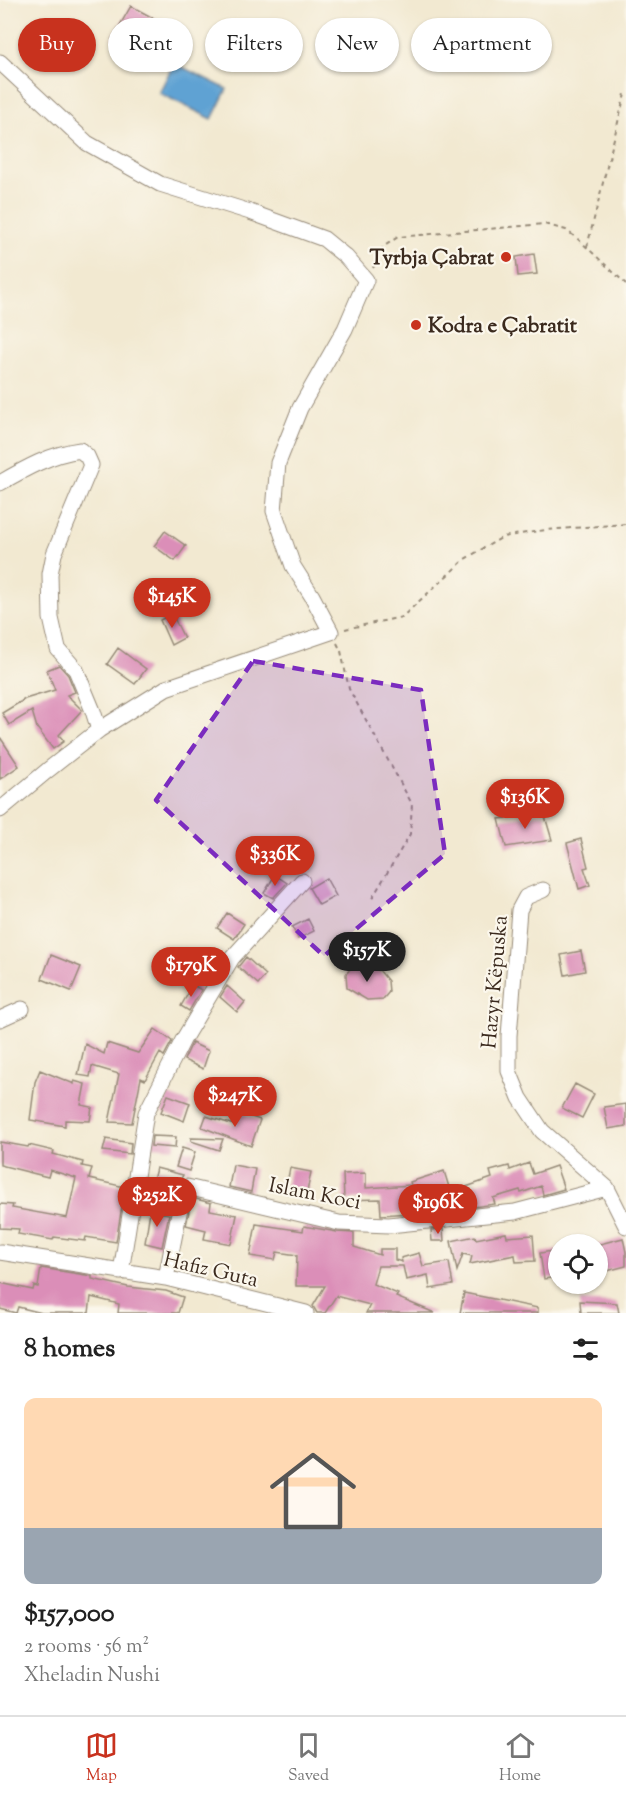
<!DOCTYPE html>
<meta charset="utf-8">
<style>
body{margin:0;font-family:"Sorts Mill Goudy",serif;background:#f2f2f2;color:#222;height:100vh;display:flex;flex-direction:column;font-size:22px;white-space:nowrap}
*{box-sizing:border-box;margin:0}
p{font-size:20px;color:#767676}
.icon{flex:none;width:33px;height:33px;fill:none;stroke:currentColor;stroke-width:2;stroke-linecap:round;stroke-linejoin:round}
.map{position:relative;height:1313px;overflow:hidden}
.sheet{display:flex;flex-direction:column;background:#fff;flex:1}
.sheet>*{flex:none}
.guide{position:absolute;left:18px;top:18px;width:591px;height:54px;display:flex;gap:12px}
.tools{position:absolute;left:548px;top:1234px;display:grid;gap:12px}
.tools a{display:grid;place-items:center;width:60px;height:60px;border-radius:50%;background:#fff;box-shadow:0 2px 4px #0004;font-size:30px}
.price{position:absolute;translate:-50% -51px;padding:0 14px;border-radius:21px;background:#c8321e;color:#fff;font-size:20px;line-height:39px;filter:drop-shadow(0 2px 3px #0008)}
.price::after{content:'';position:absolute;left:50%;top:36px;width:18px;height:14px;margin-left:-9px;background:inherit;clip-path:polygon(0 0,100% 0,50% 100%)}
.price.selected{background:#222;color:#fff}
ul{padding:0;list-style:none}
li{display:grid;align-content:center;gap:12px;height:318px;padding:0 24px}
li span{display:grid;place-items:center;height:186px;border-radius:12px;color:#555}
li>.icon{margin-inline-start:auto}
span .icon{width:108px;height:108px;fill:#fffc;stroke-width:1}
li b{font-size:26px}
h2{display:flex;justify-content:space-between;align-items:center;height:72px;padding:0 24px;font-size:26px}
.pill{padding:0 21px;border-radius:27px;background:#fff;box-shadow:0 2px 4px #0004;font-size:21px;line-height:54px}
.pill.selected{background:#c8321e;color:#fff}
.menu{display:flex;justify-content:space-around;align-items:center;height:84px;border-top:2px solid #e0e0e0;background:#fff;font-size:16px;color:#767676}
.menu a{display:grid;justify-items:center;gap:3px}
.menu .selected{color:#c8321e}
.map>svg:first-child{display:block}
.water{fill:#5fa2d3;stroke:#4d6678;stroke-width:1.5}
.building{fill:#db8eb8}
.lines{fill:none;stroke-linecap:round;stroke-linejoin:round}
.minor-casing{stroke:#968a78;stroke-width:17}
.path{stroke:#968a78;stroke-width:2;stroke-dasharray:4.5 4.5;stroke-linecap:butt}
.minor{stroke:#fff;stroke-width:15}
.marked{fill:#7b2cbf;fill-opacity:0.2;stroke:#7b2cbf;stroke-width:4.5;stroke-dasharray:12 8;stroke-linejoin:round}
.poi-dot{fill:#c8321e;stroke:#fbf7ec;stroke-width:2}
.labels{text-anchor:middle;stroke-width:4.5;stroke-linejoin:round;paint-order:stroke}
.poi-label{font-size:21px;font-weight:bold;fill:#3b2a1e;stroke:#fbf7ec;text-anchor:end}
.street-label{font-size:21px;fill:#3b2a1e;stroke:#fbf7ec}
</style>
<div class="map">
<svg width="626" height="1313" viewBox="0 0 626 1313">
<rect width="100%" height="100%" fill="#fbf7ec"/>
<filter id="ink" filterUnits="userSpaceOnUse"><feTurbulence type="fractalNoise" baseFrequency=".0167" numOctaves="2"/><feDisplacementMap in="SourceGraphic" scale="12" xChannelSelector="R" yChannelSelector="G"/><feConvolveMatrix kernelMatrix="1 2 1 2 8 2 1 2 1" color-interpolation-filters="sRGB"/></filter>
<filter id="wash" filterUnits="userSpaceOnUse"><feTurbulence type="fractalNoise" baseFrequency=".008" numOctaves="4" result="noise"/><feDisplacementMap in="SourceGraphic" scale="24" xChannelSelector="R" yChannelSelector="G"/><feGaussianBlur stdDeviation="1.35" result="paint"/><feColorMatrix in="noise" values="0 0 0 0 0 0 0 0 0 0 0 0 0 0 0 0 0 1.4 0 .05"/><feComposite in="paint" operator="in"/></filter>
<g filter="url(#wash)">
<rect width="100%" height="100%" fill="#f2e9d1"/>
<path class="water" d="M 174,63 L 227,89 L 212,119 L 159,93 Z"/>
<g id="blocks">
<path class="building" d="M 131,6 L 168,26 L 150,59 L 112,39 Z
M 534,254 L 537,274 L 518,276 L 516,257 Z
M 165,531 L 186,546 L 175,561 L 154,546 Z
M 172,614 L 184,638 L 171,645 L 160,620 Z
M 118,648 L 146,669 L 135,684 L 107,664 Z
M 59,665 L 68,675 L 75,692 L 67,695 L 82,710 L 59,735 L 64,741 L 53,749 L 37,728 L 32,711 L 9,725 L 2,713 L 25,699 L 55,690 L 47,670 Z
M 0,737 L 19,766 L 0,779 Z
M 544,813 L 552,840 L 506,847 L 499,819 Z
M 581,839 L 588,867 L 584,868 L 590,885 L 579,889 L 567,843 Z
M 275,875 L 287,883 L 273,898 L 264,893 Z
M 326,878 L 336,896 L 319,905 L 309,888 Z
M 227,913 L 244,924 L 234,939 L 217,928 Z
M 308,919 L 314,931 L 298,939 L 292,927 Z
M 581,951 L 585,971 L 565,975 L 561,955 Z
M 51,955 L 81,967 L 71,991 L 42,979 Z
M 246,957 L 266,975 L 258,984 L 238,967 Z
M 359,966 L 368,966 L 380,971 L 388,981 L 389,992 L 383,999 L 367,1000 L 347,988 L 346,974 L 351,968 Z
M 193,985 L 201,990 L 189,1011 L 181,1006 Z
M 227,986 L 245,1002 L 237,1012 L 220,997 Z
M 155,1029 L 172,1041 L 164,1056 L 160,1053 L 145,1080 L 141,1078 L 132,1123 L 109,1122 L 119,1074 L 92,1066 L 90,1077 L 78,1075 L 85,1044 L 104,1054 L 107,1043 L 138,1053 Z
M 192,1043 L 209,1051 L 203,1069 L 184,1060 Z
M 40,1070 L 74,1084 L 74,1081 L 85,1084 L 81,1105 L 92,1107 L 90,1121 L 65,1120 L 65,1126 L 30,1120 L 35,1082 Z
M 575,1084 L 594,1094 L 582,1118 L 562,1108 Z
M 168,1095 L 190,1103 L 184,1121 L 161,1112 Z
M 626,1104 L 626,1126 L 608,1129 L 604,1107 Z
M 238,1112 L 260,1120 L 251,1146 L 202,1127 L 206,1116 L 234,1125 Z
M 152,1136 L 176,1137 L 175,1148 L 151,1146 Z
M 191,1138 L 223,1139 L 219,1150 L 191,1141 Z
M 106,1139 L 131,1143 L 130,1154 L 103,1151 Z
M 0,1142 L 28,1147 L 29,1145 L 54,1151 L 53,1154 L 83,1162 L 82,1166 L 92,1168 L 89,1179 L 125,1187 L 116,1242 L 86,1237 L 85,1241 L 54,1237 L 53,1240 L 18,1234 L 19,1229 L 0,1228 L 0,1204 L 13,1205 L 12,1208 L 67,1218 L 76,1178 L 50,1170 L 48,1177 L 0,1165 Z
M 182,1148 L 195,1152 L 189,1171 L 176,1167 Z
M 529,1163 L 533,1174 L 556,1166 L 564,1189 L 543,1195 L 541,1186 L 521,1193 L 520,1190 L 493,1198 L 495,1204 L 473,1207 L 466,1187 L 492,1178 L 490,1171 L 509,1166 L 510,1170 Z
M 233,1165 L 255,1169 L 251,1192 L 229,1187 Z
M 156,1168 L 183,1175 L 173,1194 L 151,1189 Z
M 290,1168 L 311,1172 L 306,1197 L 285,1193 Z
M 444,1171 L 452,1197 L 409,1210 L 409,1213 L 381,1215 L 380,1199 L 344,1200 L 343,1174 L 366,1173 L 366,1188 L 411,1185 L 410,1182 Z
M 192,1198 L 211,1203 L 210,1210 L 237,1215 L 231,1244 L 204,1239 L 206,1230 L 186,1225 Z
M 150,1211 L 169,1214 L 162,1247 L 145,1243 Z
M 256,1224 L 303,1231 L 304,1226 L 337,1232 L 354,1233 L 354,1247 L 380,1255 L 380,1249 L 395,1249 L 395,1260 L 402,1262 L 401,1258 L 419,1253 L 423,1266 L 449,1262 L 453,1285 L 430,1289 L 428,1275 L 406,1280 L 403,1266 L 378,1266 L 373,1284 L 398,1294 L 396,1297 L 435,1313 L 366,1313 L 370,1305 L 336,1296 L 325,1313 L 317,1313 L 313,1306 L 325,1286 L 296,1286 L 297,1255 L 277,1252 L 275,1260 L 250,1256 Z
M 443,1229 L 444,1241 L 432,1241 L 431,1230 Z
M 506,1233 L 507,1237 L 533,1235 L 535,1261 L 516,1262 L 515,1255 L 470,1264 L 472,1256 L 463,1254 L 457,1271 L 451,1241 L 475,1236 L 476,1239 Z
M 623,1238 L 626,1252 L 626,1266 L 603,1272 L 596,1245 Z
M 558,1250 L 558,1277 L 544,1279 L 540,1253 Z
M 41,1268 L 92,1276 L 92,1279 L 128,1287 L 166,1291 L 183,1297 L 178,1313 L 118,1313 L 119,1304 L 91,1297 L 89,1313 L 42,1313 L 18,1307 L 16,1313 L 0,1309 L 0,1283 L 33,1290 L 34,1286 L 38,1287 Z
M 464,1293 L 538,1308 L 538,1313 L 460,1313 Z
M 580,1301 L 617,1303 L 619,1313 L 581,1313 Z"/>
</g>
</g>
<g filter="url(#ink)">
<use href="#blocks" fill-opacity="0" stroke="#968a78" stroke-width="1.5"/>
<g class="lines">
<defs>
<path id="minor" d="M 0,62 L 87,143 L 160,184 L 250,212 L 324,239 L 346,257 L 366,280 L 345,329 L 300,408 L 278,463 L 274,511 L 293,566 L 312,596 L 331,632 L 166,688 L 99,730 L 48,770 L 0,810
M 0,483 C 26,468 51,454 80,450 L 87,456 L 91,465 L 54,554 L 50,574 L 51,618 L 58,649 L 76,670 L 93,711 L 99,730
M 543,890 L 526,897 L 519,910 L 509,1036 L 509,1071 L 520,1098 L 542,1131 L 607,1188 L 626,1226
M 0,1019 L 22,1009
M 0,1252 L 166,1278 L 306,1313
M 121,1272 L 146,1113 L 183,1040 L 232,958 L 302,881
M 166,1278 L 183,1193 L 187,1187 L 339,1223 L 389,1225 L 515,1212 L 607,1188"/>
</defs>
<use href="#minor" class="minor-casing"/>
<path class="path" d="M 587,247 L 626,90
M 373,268 L 383,247 L 398,237 L 544,224 L 566,230 L 579,240 L 626,284
M 345,629 L 402,617 L 465,559 L 503,537 L 545,530 L 626,524
M 337,643 L 341,651 L 349,689 L 412,804 L 410,834 L 370,902"/>
<use href="#minor" class="minor"/>
</g>
</g>
<path class="marked" d="M 253,661 L 421,690 L 445,854 L 324,956 L 156,800 Z"/>
<g class="poi-dot">
<circle cx="506" cy="257" r="6"/>
<circle cx="416" cy="325" r="6"/>
</g>
<g class="labels">
<g class="poi-label">
<text x="494" y="264">Tyrbja Çabrat</text>
<text x="428" y="332" text-anchor="start">Kodra e Çabratit</text>
</g>
<g class="street-label">
<text transform="translate(494 982) rotate(-85)" y="7">Hazyr Këpuska</text>
<text transform="translate(315 1193) rotate(11)" y="7">Islam Koci</text>
<text transform="translate(211 1269) rotate(13)" y="7">Hafiz Guta</text>
</g>
</g>
</svg>
<div class="tools">
<a><svg class="icon" aria-label="locate" viewBox="0 0 24 24"><circle cx="12" cy="12" r="6"/><path d="M12 2v4M12 18v4M2 12h4M18 12h4"/></svg></a>
</div>
<b class="price" style="left:172px;top:629px">$145K</b>
<b class="price" style="left:525px;top:830px">$136K</b>
<b class="price" style="left:275px;top:887px">$336K</b>
<b class="price selected" style="left:367px;top:983px">$157K</b>
<b class="price" style="left:191px;top:998px">$179K</b>
<b class="price" style="left:235px;top:1128px">$247K</b>
<b class="price" style="left:157px;top:1228px">$252K</b>
<b class="price" style="left:438px;top:1235px">$196K</b>
<div class="guide">
<a class="pill selected">Buy</a>
<a class="pill">Rent</a>
<a class="pill">Filters</a>
<a class="pill">New</a>
<a class="pill">Apartment</a>
</div>
</div>
<section class="sheet">
<h2>8 homes<svg class="icon" aria-label="filters" viewBox="0 0 24 24"><path d="M4 7h16M4 17h16"/><circle cx="9" cy="7" r="2"/><circle cx="15" cy="17" r="2"/></svg></h2>
<ul>
<li><span style="background:linear-gradient(#ffd9b3 70%,#9aa5b1 0)"><svg class="icon" aria-label="home" viewBox="0 0 24 24"><path d="M3 11l9-7 9 7M6 9v11h12V9"/></svg></span><div><b>$157,000</b><p>2 rooms · 56 m²</p><p>Xheladin Nushi</p></div></li>
</ul>
</section>
<nav class="menu">
<a class="selected"><svg class="icon" aria-label="map" viewBox="0 0 24 24"><path d="M3 6l6-2 6 2 6-2v14l-6 2-6-2-6 2zM9 4v14M15 6v14"/></svg>Map</a>
<a><svg class="icon" aria-label="saved" viewBox="0 0 24 24"><path d="M7 4h10v16l-5-4-5 4z"/></svg>Saved</a>
<a><svg class="icon" aria-label="home" viewBox="0 0 24 24"><path d="M3 11l9-7 9 7M6 9v11h12V9"/></svg>Home</a>
</nav>
